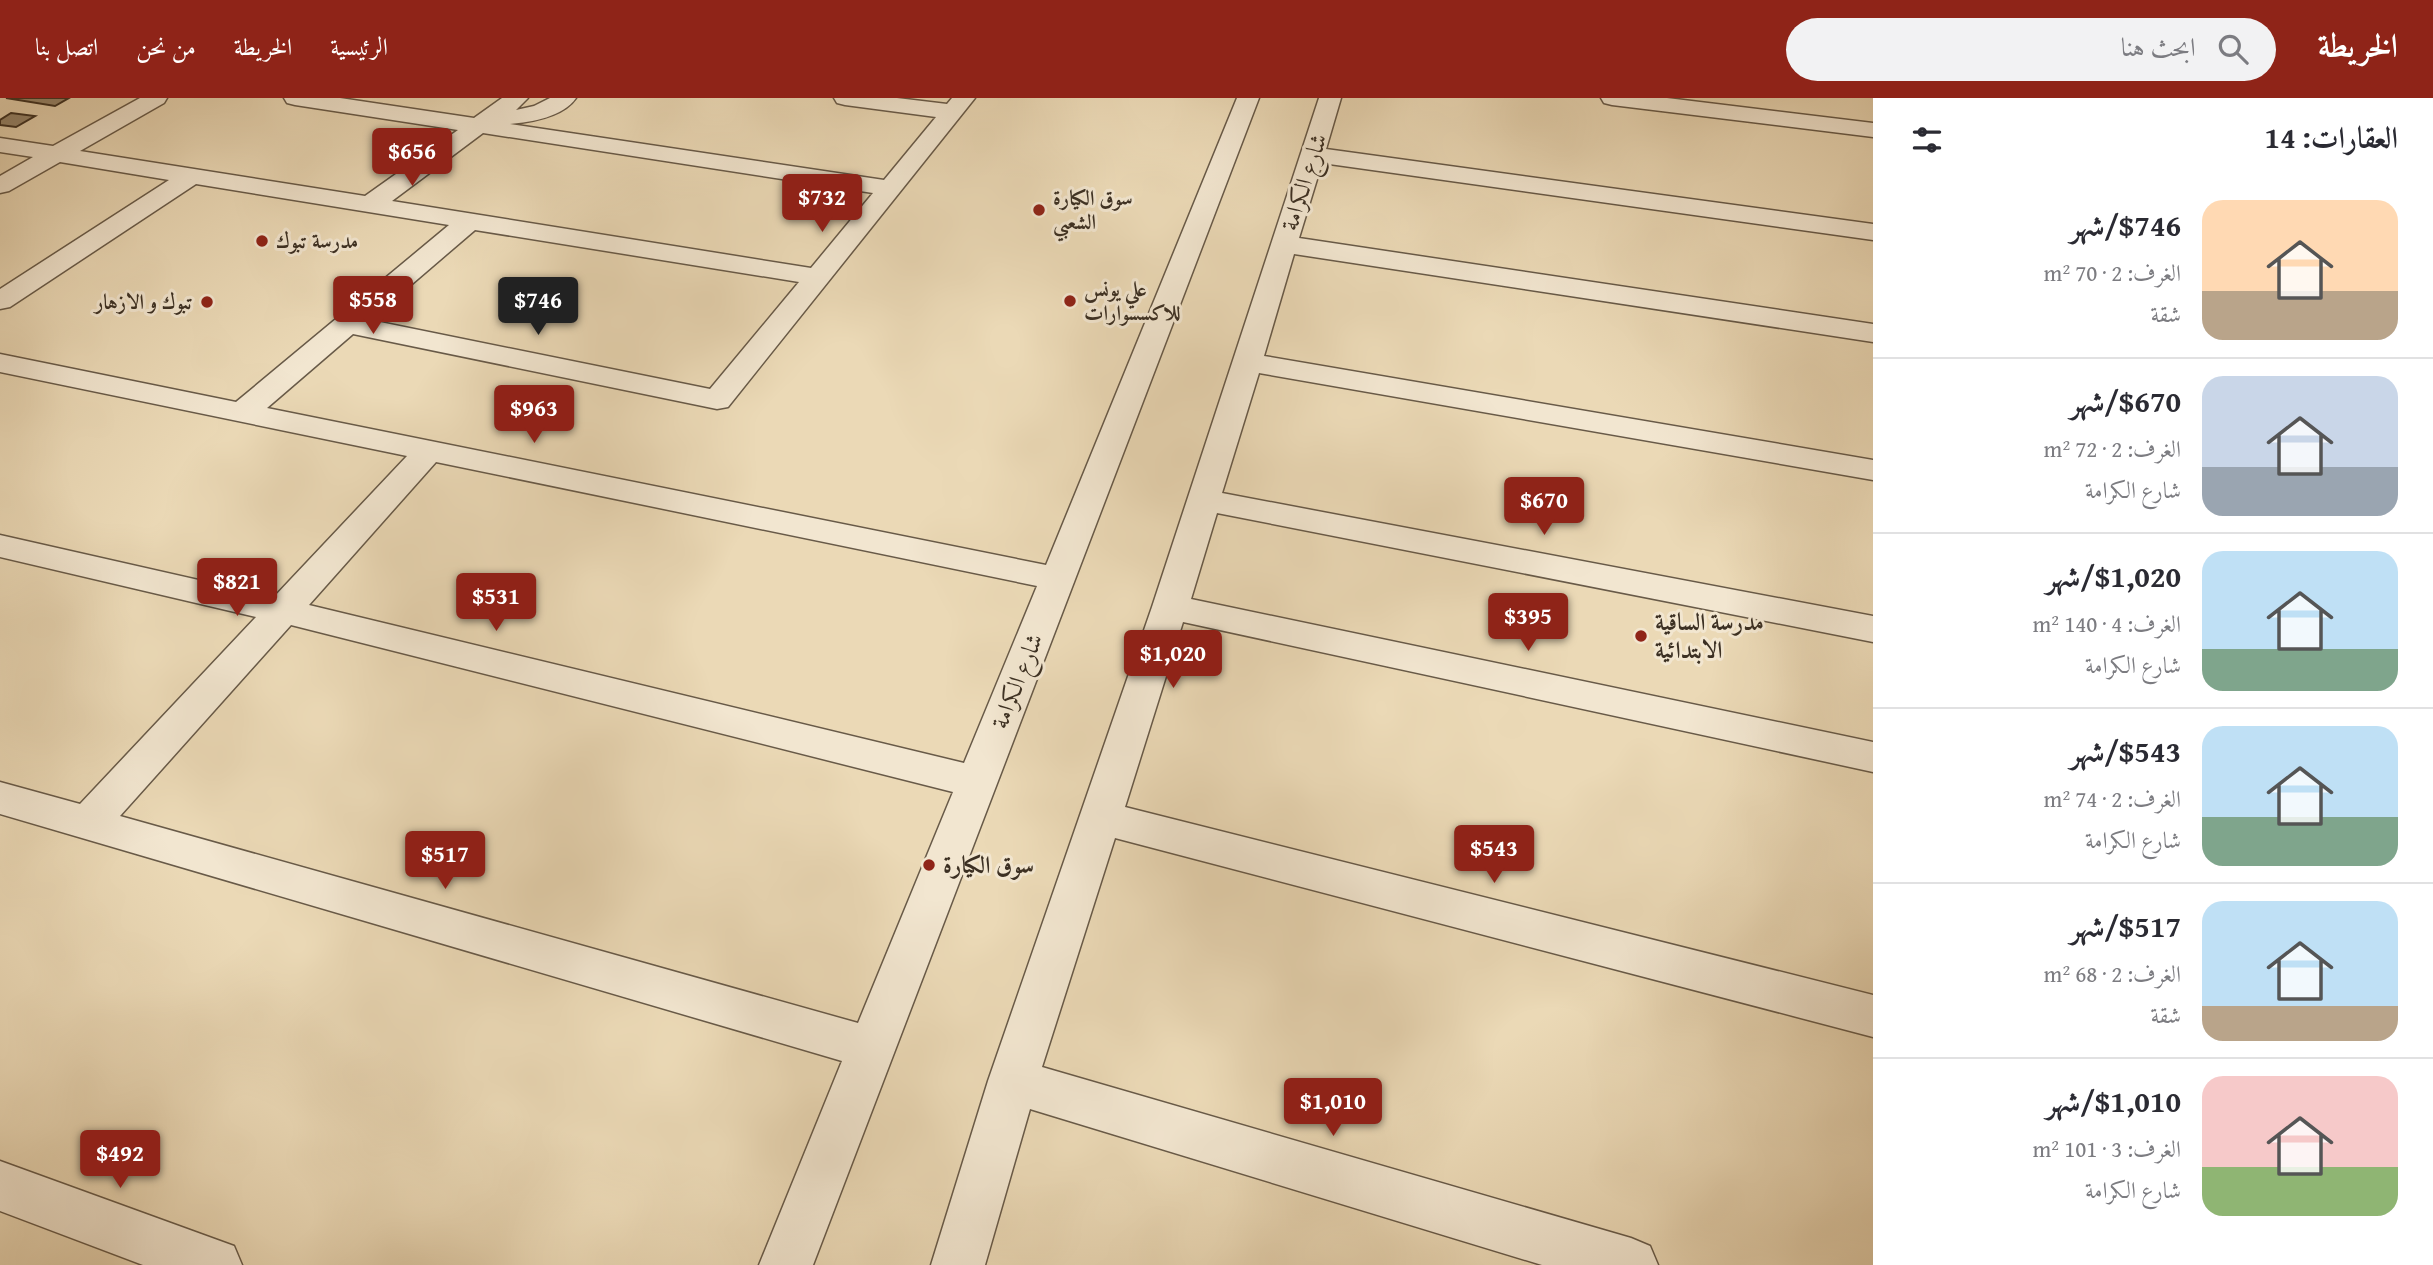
<!DOCTYPE html>
<html lang="ar">
<meta charset="utf-8">
<style>
body{margin:0;font-family:"Gentium Book Plus",Amiri,serif;background:#f2f2f3;color:#2b2b33;direction:rtl;height:100vh;display:flex;flex-direction:column;font-size:26px;white-space:nowrap}
*{box-sizing:border-box;margin:0}
p{font-size:23px;color:#7c7c81}
.icon{flex:none;width:38px;height:38px;fill:none;stroke:currentColor;stroke-width:2;stroke-linecap:round;stroke-linejoin:round}
.map{position:relative;flex:1;overflow:hidden;direction:ltr}
.details{display:flex;flex-direction:column;background:#fff;width:560px}
.details>*{flex:none}
.price{position:absolute;translate:-50% -60px;padding:0 16px;border-radius:7px;background:#8f2418;color:#fff;font-size:23px;line-height:46px;filter:drop-shadow(0 2px 4px #0008)}
.price::after{content:'';position:absolute;left:50%;top:42px;width:21px;height:16px;margin-left:-10px;background:inherit;clip-path:polygon(0 0,100% 0,50% 100%)}
.price.on{background:#222;color:#fff}
ul{padding:0;list-style:none}
li{display:flex;align-items:center;gap:21px;height:175px;padding:0 35px}
li+li{border-top:2px solid #e1e1e2}
li span{display:grid;place-items:center;flex:none;width:196px;height:140px;border-radius:21px;color:#555}
li>.icon{margin-inline-start:auto}
span .icon{width:84px;height:84px;fill:#fffc;stroke-width:1}
li b{font-size:30px}
h2{display:flex;justify-content:space-between;align-items:center;height:84px;padding:0 35px;font-size:30px}
header{display:flex;align-items:center;gap:42px;box-sizing:border-box;height:98px;padding:0 35px;background:#8f2418;color:#fff}
header strong{font-size:33px}
nav{display:flex;gap:38px;margin-inline-start:auto;font-size:24px}
.search{width:490px;height:63px;background:#f2f2f3;display:flex;align-items:center;gap:18px;box-sizing:border-box;padding:0 24px;border-radius:38px;color:#7c7c81;font-size:26px}
main{display:flex;flex:1;min-height:0}
.map>svg:first-child{display:block}
.building{fill:#97886f;stroke:#3c3023;stroke-width:2}
.lines{fill:none;stroke-linecap:round;stroke-linejoin:round}
.minor-casing{stroke:#685a48;stroke-width:3}
.minor{fill:#f2e6d0;fill-rule:evenodd}
.poi-dot{fill:#8f2418;stroke:#f2e6d0;stroke-width:2.5}
.labels{text-anchor:middle;stroke-width:6;stroke-linejoin:round;paint-order:stroke}
.far-poi-label{font-size:21px;font-weight:bold;fill:#3c3023;stroke:#f2e6d0;text-anchor:start}
.street-label{font-size:24px;fill:#3c3023;stroke:#f2e6d0}
.poi-label{font-size:24px;font-weight:bold;fill:#3c3023;stroke:#f2e6d0;text-anchor:start}
</style>
<header>
<strong>الخريطة</strong>
<div class="search"><svg class="icon" aria-label="search" viewBox="0 0 24 24"><circle cx="10" cy="10" r="6"/><path d="M15 15l6 6"/></svg>ابحث هنا</div>
<nav><a>الرئيسية</a><a>الخريطة</a><a>من نحن</a><a>اتصل بنا</a></nav>
</header>
<main>
<section class="details">
<h2>العقارات: 14<svg class="icon" aria-label="filters" viewBox="0 0 24 24"><path d="M4 7h16M4 17h16"/><circle cx="9" cy="7" r="2"/><circle cx="15" cy="17" r="2"/></svg></h2>
<ul>
<li><span style="background:linear-gradient(#ffd9b3 65%,#b9a48a 0)"><svg class="icon" aria-label="home" viewBox="0 0 24 24"><path d="M3 11l9-7 9 7M6 9v11h12V9"/></svg></span><div><b>$746/شهر</b><p>الغرف: 2 · 70 m²</p><p>شقة</p></div></li>
<li><span style="background:linear-gradient(#c9d6e8 65%,#9aa5b1 0)"><svg class="icon" aria-label="home" viewBox="0 0 24 24"><path d="M3 11l9-7 9 7M6 9v11h12V9"/></svg></span><div><b>$670/شهر</b><p>الغرف: 2 · 72 m²</p><p>شارع الكرامة</p></div></li>
<li><span style="background:linear-gradient(#bfe0f5 70%,#7fa58c 0)"><svg class="icon" aria-label="home" viewBox="0 0 24 24"><path d="M3 11l9-7 9 7M6 9v11h12V9"/></svg></span><div><b>$1,020/شهر</b><p>الغرف: 4 · 140 m²</p><p>شارع الكرامة</p></div></li>
<li><span style="background:linear-gradient(#bfe0f5 65%,#7fa58c 0)"><svg class="icon" aria-label="home" viewBox="0 0 24 24"><path d="M3 11l9-7 9 7M6 9v11h12V9"/></svg></span><div><b>$543/شهر</b><p>الغرف: 2 · 74 m²</p><p>شارع الكرامة</p></div></li>
<li><span style="background:linear-gradient(#bfe0f5 75%,#b9a48a 0)"><svg class="icon" aria-label="home" viewBox="0 0 24 24"><path d="M3 11l9-7 9 7M6 9v11h12V9"/></svg></span><div><b>$517/شهر</b><p>الغرف: 2 · 68 m²</p><p>شقة</p></div></li>
<li><span style="background:linear-gradient(#f6c9c9 65%,#8fb573 0)"><svg class="icon" aria-label="home" viewBox="0 0 24 24"><path d="M3 11l9-7 9 7M6 9v11h12V9"/></svg></span><div><b>$1,010/شهر</b><p>الغرف: 3 · 101 m²</p><p>شارع الكرامة</p></div></li>
</ul>
</section>
<div class="map">
<svg width="1873" height="1167" viewBox="0 0 1873 1167">
<rect width="100%" height="100%" fill="#ebd9b6"/>
<filter id="stains"><feTurbulence type="fractalNoise" baseFrequency=".00286" numOctaves="4"/><feColorMatrix values="0 0 0 0 .2 0 0 0 0 .09 0 0 0 0 .02 0 0 0 .5 -.17"/></filter>
<radialGradient id="worn" r=".72"><stop offset=".6" stop-color="#630" stop-opacity="0"/><stop offset="1" stop-color="#630" stop-opacity=".3"/></radialGradient>
<path class="building" d="M 6,0 L 69,0 L 55,8 Z
M 11,15 L 35,18 L 16,29 L 0,27 L 0,22 Z"/>
<g class="lines">
<defs>
<path id="minor" d="M 140,0 L 167,0 L 164,5 L 80,53 L 365,98 L 458,32 L 295,7 L 287,5 L 284,0 L 340,0 L 474,20 L 502,0 L 528,0 L 516,12 L 534,8 L 550,0 L 576,0 C 563,19 532,24 510,26 L 884,82 L 936,19 L 845,7 L 837,5 L 834,0 L 897,0 L 947,6 L 952,0 L 975,0 L 728,309 L 717,311 L 353,236 L 267,310 L 1046,467 L 1237,0 L 1259,0 L 813,1167 L 759,1167 L 842,963 L 0,716 L 0,684 L 80,706 L 256,519 L 0,459 L 0,437 L 274,499 L 407,358 L 0,274 L 0,256 L 236,304 L 449,127 L 196,86 L 10,209 L 0,211 L 0,191 L 169,82 L 60,64 L 9,93 L 0,95 L 0,78 L 33,59 L 0,54 L 0,40 L 53,48 ZM 483,35 L 873,95 L 811,170 L 392,103 ZM 475,132 L 799,184 L 710,291 L 370,222 ZM 436,364 L 1037,488 L 964,665 L 309,507 ZM 291,527 L 953,694 L 858,925 L 120,718 Z
M 1319,0 L 1341,0 L 1326,51 L 1873,126 L 1873,142 L 1322,65 L 1299,140 L 1873,226 L 1873,244 L 1294,156 L 1264,258 L 1873,362 L 1873,382 L 1259,275 L 1222,395 L 1873,518 L 1873,544 L 1217,415 L 1191,501 L 1873,644 L 1873,674 L 1183,524 L 1125,709 L 1873,897 L 1873,939 L 1115,740 L 1042,969 L 1631,1140 L 1650,1148 L 1658,1167 L 1542,1167 L 1030,1011 L 985,1167 L 931,1167 L 988,983 L 1152,509 Z
M 1601,0 L 1667,0 L 1873,25 L 1873,39 L 1612,7 L 1604,5 Z
M 0,1063 L 234,1148 L 242,1167 L 143,1167 L 0,1113 Z"/>
</defs>
<use href="#minor" class="minor-casing"/>
<use href="#minor" class="minor"/>
</g>
<g class="poi-dot">
<circle cx="1039" cy="112" r="7"/>
<circle cx="262" cy="143" r="7"/>
<circle cx="1070" cy="203" r="7"/>
<circle cx="207" cy="204" r="7"/>
<circle cx="1641" cy="538" r="7"/>
<circle cx="929" cy="767" r="7"/>
</g>
<g class="labels">
<g class="far-poi-label">
<text x="1053" y="107">سوق الكيارة<tspan x="1053" dy="24">الشعبي</tspan></text>
<text x="276" y="150">مدرسة تبوك</text>
<text x="1084" y="198">علي يونس<tspan x="1084" dy="24">للاكسسوارات</tspan></text>
<text x="193" y="211" text-anchor="end">تبوك و الازهار</text>
</g>
<g class="street-label">
<text transform="translate(1304 84) rotate(-72)" y="8">شارع الكرامة</text>
<text transform="translate(1017 583) rotate(-68)" y="8">شارع الكرامة</text>
</g>
<g class="poi-label">
<text x="1655" y="532">مدرسة الساقية<tspan x="1655" dy="28">الابتدائية</tspan></text>
<text x="943" y="775">سوق الكيارة</text>
</g>
</g>
<rect width="100%" height="100%" filter="url(#stains)"/>
<rect width="100%" height="100%" fill="url(#worn)"/>
</svg>
<b class="price" style="left:412px;top:90px">$656</b>
<b class="price" style="left:822px;top:136px">$732</b>
<b class="price" style="left:373px;top:238px">$558</b>
<b class="price on" style="left:538px;top:239px">$746</b>
<b class="price" style="left:534px;top:347px">$963</b>
<b class="price" style="left:1544px;top:439px">$670</b>
<b class="price" style="left:237px;top:520px">$821</b>
<b class="price" style="left:496px;top:535px">$531</b>
<b class="price" style="left:1528px;top:555px">$395</b>
<b class="price" style="left:1173px;top:592px">$1,020</b>
<b class="price" style="left:1494px;top:787px">$543</b>
<b class="price" style="left:445px;top:793px">$517</b>
<b class="price" style="left:1333px;top:1040px">$1,010</b>
<b class="price" style="left:120px;top:1092px">$492</b>
</div>
</main>
